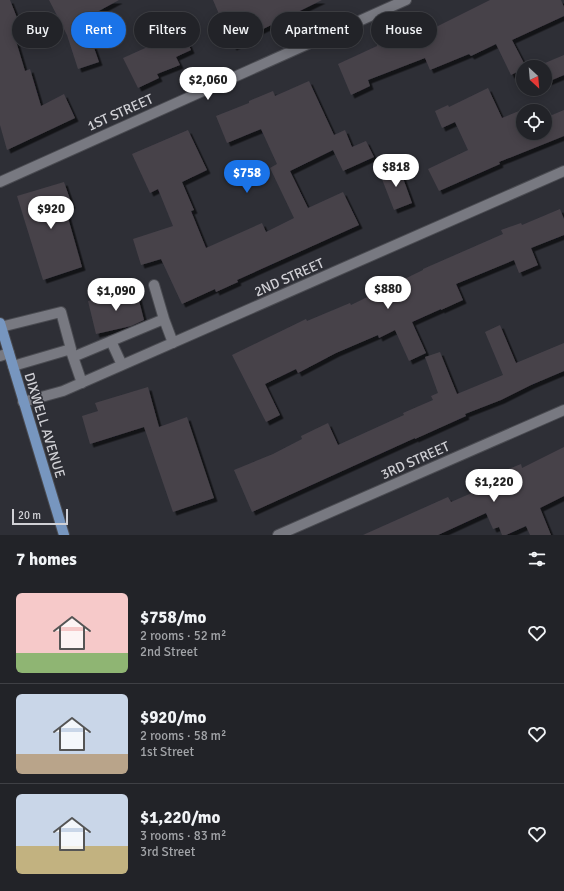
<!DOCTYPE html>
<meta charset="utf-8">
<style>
body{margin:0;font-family:Signika,sans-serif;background:#2e2f34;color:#f1f3f6;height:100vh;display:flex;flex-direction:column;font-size:15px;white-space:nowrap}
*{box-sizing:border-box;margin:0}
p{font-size:13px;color:#a2a4a8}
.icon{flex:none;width:22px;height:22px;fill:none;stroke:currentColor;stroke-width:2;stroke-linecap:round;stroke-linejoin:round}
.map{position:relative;height:535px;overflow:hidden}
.side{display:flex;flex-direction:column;background:#222328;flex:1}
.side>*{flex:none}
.guide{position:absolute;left:12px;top:12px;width:540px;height:36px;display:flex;gap:8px}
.needle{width:26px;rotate:154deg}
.controls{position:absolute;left:516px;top:60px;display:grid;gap:8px}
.controls a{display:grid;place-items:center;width:36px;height:36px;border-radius:50%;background:#222328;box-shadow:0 2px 10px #0003,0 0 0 1px #3f4045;font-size:20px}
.scale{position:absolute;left:12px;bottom:10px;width:56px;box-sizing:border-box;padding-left:4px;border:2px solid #d1d1d6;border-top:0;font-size:11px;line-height:14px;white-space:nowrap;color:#d1d1d6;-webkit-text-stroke:3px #2e2f36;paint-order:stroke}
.price{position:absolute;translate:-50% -34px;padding:0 9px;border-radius:14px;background:#fff;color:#222;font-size:13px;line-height:26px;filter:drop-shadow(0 1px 2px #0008)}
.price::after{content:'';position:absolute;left:50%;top:24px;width:12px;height:9px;margin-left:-6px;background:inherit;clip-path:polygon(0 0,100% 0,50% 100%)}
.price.on{background:#1a73e8;color:#fff}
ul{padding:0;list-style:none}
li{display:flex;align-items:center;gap:12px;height:100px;padding:0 16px}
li+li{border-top:1px solid #3f4045}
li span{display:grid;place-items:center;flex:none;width:112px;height:80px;border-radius:6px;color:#555}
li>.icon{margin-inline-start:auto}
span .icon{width:48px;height:48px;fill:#fffc;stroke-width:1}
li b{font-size:17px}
h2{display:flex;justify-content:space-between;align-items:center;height:48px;padding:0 16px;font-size:17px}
.tag{padding:0 14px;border-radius:18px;background:#222328;box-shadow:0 2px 10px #0003,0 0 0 1px #3f4045;font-size:14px;line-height:36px}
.tag.on{background:#1a73e8;color:#fff}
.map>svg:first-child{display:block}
.building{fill:#47424a;filter:url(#shadow)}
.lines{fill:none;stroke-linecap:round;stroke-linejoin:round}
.minor-casing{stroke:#4a4b51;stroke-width:12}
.major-casing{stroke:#4a4b51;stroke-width:12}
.minor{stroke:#787981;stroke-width:10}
.major{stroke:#7796bf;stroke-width:10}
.labels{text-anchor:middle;stroke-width:3;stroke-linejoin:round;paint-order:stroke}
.street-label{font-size:14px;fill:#d1d1d6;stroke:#2e2f36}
</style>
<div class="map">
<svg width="564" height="535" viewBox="0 0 564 535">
<defs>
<filter id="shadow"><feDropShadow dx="3.5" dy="3.5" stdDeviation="0" flood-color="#0009"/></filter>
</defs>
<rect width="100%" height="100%" fill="#2e2f36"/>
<path class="building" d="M 0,0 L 10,0 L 25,38 L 16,41 L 25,71 L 30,69 L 41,106 L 64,94 L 75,118 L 7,150 L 0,125 Z
M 49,0 L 119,0 L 84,19 L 99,62 L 78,69 L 67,35 Z
M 213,0 L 322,0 L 253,34 L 255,37 L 233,47 Z
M 490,0 L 561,0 L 564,7 L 564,16 L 512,40 L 526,67 L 523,67 L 523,69 L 511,75 L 496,44 L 471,56 L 469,54 L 430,70 L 425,58 L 368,80 L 370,86 L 351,95 L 338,64 L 377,46 L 377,45 L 397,37 L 398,39 L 435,24 L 436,27 Z
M 183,31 L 191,50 L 176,57 L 180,65 L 157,74 L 159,78 L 138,88 L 123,58 Z
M 564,55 L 564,75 L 545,83 L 545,63 Z
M 309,81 L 334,135 L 345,130 L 352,147 L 366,141 L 374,157 L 343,171 L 333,150 L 290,171 L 308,208 L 343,192 L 359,225 L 237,280 L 238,282 L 216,292 L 215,289 L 182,304 L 161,259 L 141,265 L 133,239 L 173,226 L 158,189 L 150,193 L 132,154 L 188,130 L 207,170 L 182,182 L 194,210 L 191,211 L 206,248 L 262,223 L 266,232 L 294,218 L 270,168 L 277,164 L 261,129 L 227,143 L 216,116 L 249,103 L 249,101 L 273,91 L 275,96 Z
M 488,88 L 502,118 L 524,109 L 525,111 L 523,111 L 523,133 L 545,133 L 545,118 L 564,110 L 564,136 L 499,162 L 500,164 L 439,191 L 428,169 L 468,150 L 455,122 L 442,128 L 435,111 L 448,105 L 449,107 Z
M 399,167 L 412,203 L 394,210 L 380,174 Z
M 64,182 L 72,205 L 65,207 L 82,267 L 43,280 L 17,196 Z
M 560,209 L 564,219 L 564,235 L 531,248 L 538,265 L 519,273 L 514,260 L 456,284 L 463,300 L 441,310 L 441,309 L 412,322 L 426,353 L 409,361 L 395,330 L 379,338 L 378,335 L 336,353 L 298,373 L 296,369 L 265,384 L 280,415 L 266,422 L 232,355 L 306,319 L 307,321 L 350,303 L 351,305 L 423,270 L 423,269 L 503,234 L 501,230 L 521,223 L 522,225 Z
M 136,289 L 144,320 L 131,326 L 96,334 L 88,301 Z
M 500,325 L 516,363 L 564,343 L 564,371 L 531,385 L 501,400 L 465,414 L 466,416 L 415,439 L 415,438 L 252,512 L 234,470 L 273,454 L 302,439 L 301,436 L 328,423 L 338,445 L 404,415 L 403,413 L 433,400 L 431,396 L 438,393 L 425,357 L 440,352 L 457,394 L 503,375 L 485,332 Z
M 148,387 L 159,427 L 187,417 L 214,498 L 173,512 L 144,427 L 90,444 L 82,416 L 98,411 L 95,403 Z
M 564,447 L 564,496 L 540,508 L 551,535 L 530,535 L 526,526 L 506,535 L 502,535 L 499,527 L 493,529 L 486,513 L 438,535 L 363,535 L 448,497 L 451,502 L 504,479 L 501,472 L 521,464 L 522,468 Z"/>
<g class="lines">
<defs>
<path id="minor" d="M 0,182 L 406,0
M 154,285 L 164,319
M 1,327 L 61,312 L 71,349 L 13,366
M 111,341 L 122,365
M 71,351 L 82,383
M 0,356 L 9,353
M 73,357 L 164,319 L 173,343
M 23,402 L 63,391 L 564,171
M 278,535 L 564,410"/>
<path id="major" d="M 0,323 L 64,535"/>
</defs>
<use href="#minor" class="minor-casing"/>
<use href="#major" class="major-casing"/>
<use href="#minor" class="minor"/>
<use href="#major" class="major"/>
</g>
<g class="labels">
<g class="street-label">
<text transform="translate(120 112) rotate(-24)" y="5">1ST STREET</text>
<text transform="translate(289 277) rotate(-24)" y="5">2ND STREET</text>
<text transform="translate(45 425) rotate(73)" y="5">DIXWELL AVENUE</text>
<text transform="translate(415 460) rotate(-24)" y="5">3RD STREET</text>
</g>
</g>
</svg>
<div class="controls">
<a><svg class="needle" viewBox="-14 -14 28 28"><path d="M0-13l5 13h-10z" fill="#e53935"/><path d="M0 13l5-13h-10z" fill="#a2a4a8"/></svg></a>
<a><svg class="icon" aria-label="locate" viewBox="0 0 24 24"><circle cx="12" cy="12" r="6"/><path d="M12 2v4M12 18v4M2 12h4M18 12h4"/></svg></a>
</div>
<div class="scale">20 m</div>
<b class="price" style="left:208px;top:101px">$2,060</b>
<b class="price" style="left:396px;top:188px">$818</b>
<b class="price on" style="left:247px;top:194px">$758</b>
<b class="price" style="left:51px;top:230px">$920</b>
<b class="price" style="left:388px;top:310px">$880</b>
<b class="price" style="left:116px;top:312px">$1,090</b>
<b class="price" style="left:494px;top:503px">$1,220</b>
<div class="guide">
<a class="tag">Buy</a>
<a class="tag on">Rent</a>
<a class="tag">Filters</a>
<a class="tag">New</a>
<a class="tag">Apartment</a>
<a class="tag">House</a>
</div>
</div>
<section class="side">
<h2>7 homes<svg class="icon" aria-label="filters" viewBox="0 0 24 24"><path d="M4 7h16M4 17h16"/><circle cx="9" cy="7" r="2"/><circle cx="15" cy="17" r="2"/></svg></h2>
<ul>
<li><span style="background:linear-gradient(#f6c9c9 75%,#8fb573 0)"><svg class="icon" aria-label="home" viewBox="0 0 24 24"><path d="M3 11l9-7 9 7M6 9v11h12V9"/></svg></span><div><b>$758/mo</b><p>2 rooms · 52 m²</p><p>2nd Street</p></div><svg class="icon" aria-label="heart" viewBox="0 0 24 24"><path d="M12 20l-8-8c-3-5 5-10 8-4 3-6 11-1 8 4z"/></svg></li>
<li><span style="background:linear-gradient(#c9d6e8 75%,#b9a48a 0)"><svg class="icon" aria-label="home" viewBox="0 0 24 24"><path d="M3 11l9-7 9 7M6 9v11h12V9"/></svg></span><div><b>$920/mo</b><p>2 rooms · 58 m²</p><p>1st Street</p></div><svg class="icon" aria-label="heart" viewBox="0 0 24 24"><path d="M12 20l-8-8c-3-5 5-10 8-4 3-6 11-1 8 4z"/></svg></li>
<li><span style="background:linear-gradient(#c9d6e8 65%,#c2b280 0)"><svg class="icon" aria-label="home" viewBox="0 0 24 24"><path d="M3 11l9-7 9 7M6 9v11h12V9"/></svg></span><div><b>$1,220/mo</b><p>3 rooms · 83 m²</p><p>3rd Street</p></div><svg class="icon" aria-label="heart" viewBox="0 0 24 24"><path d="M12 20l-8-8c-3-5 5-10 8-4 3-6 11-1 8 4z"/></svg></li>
</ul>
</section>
